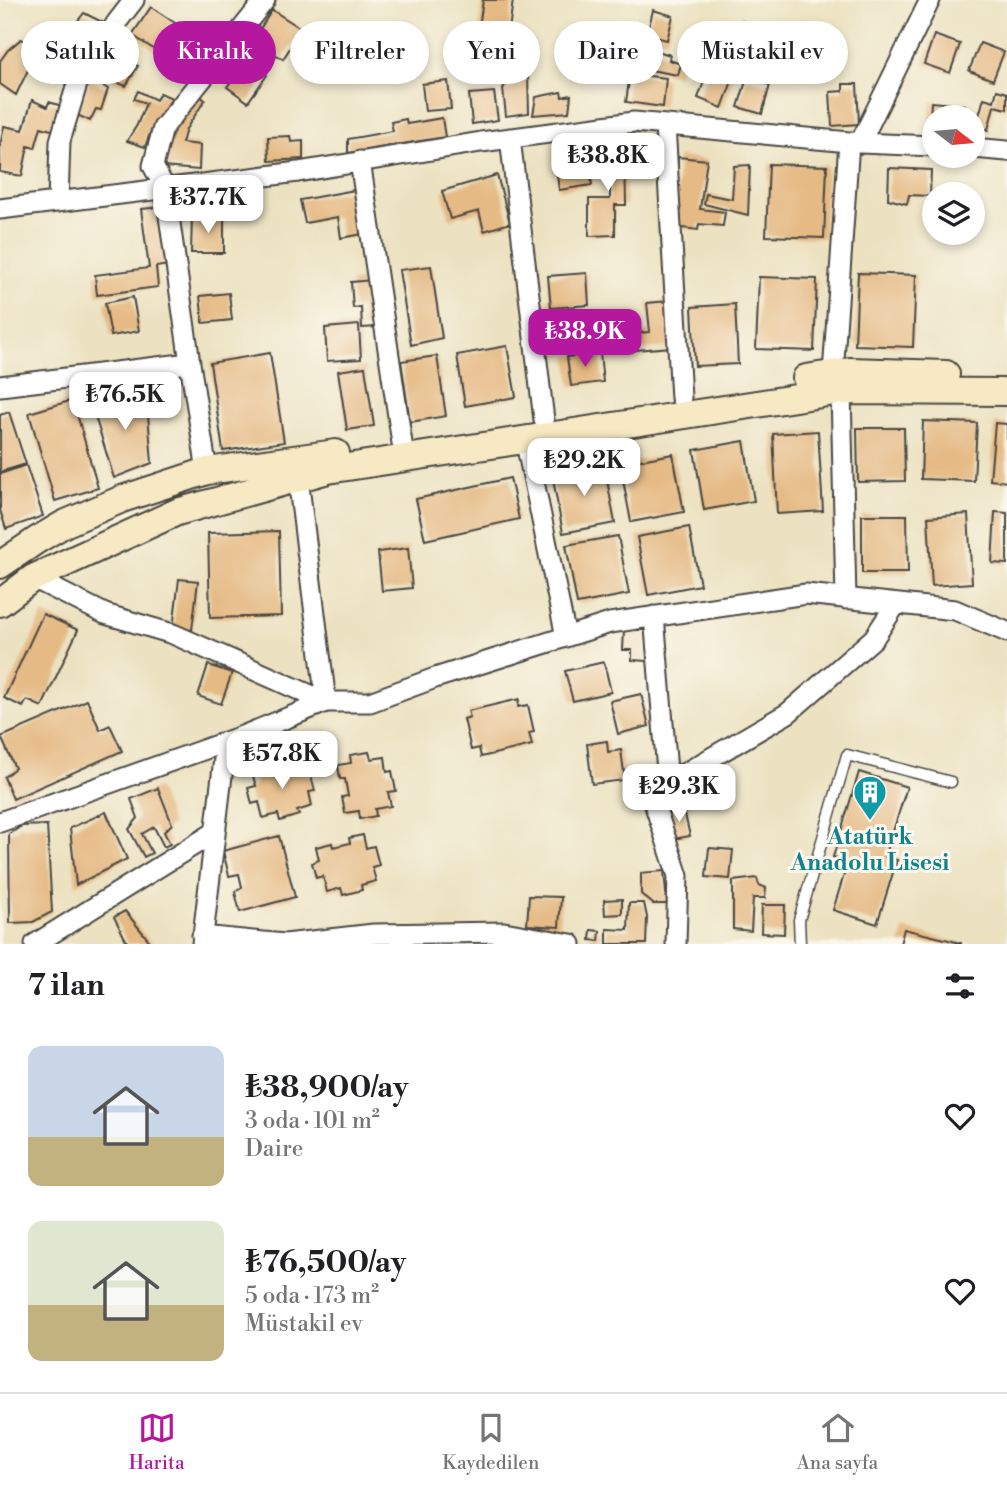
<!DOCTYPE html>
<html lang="tr">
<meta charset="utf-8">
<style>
body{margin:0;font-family:"Libre Bodoni",serif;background:#f6f6f6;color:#202124;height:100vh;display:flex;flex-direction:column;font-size:26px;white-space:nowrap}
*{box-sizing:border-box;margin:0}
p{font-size:23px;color:#757577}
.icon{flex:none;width:38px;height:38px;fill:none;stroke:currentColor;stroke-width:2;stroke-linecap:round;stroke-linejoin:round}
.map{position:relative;height:944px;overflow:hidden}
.details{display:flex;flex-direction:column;background:#fff;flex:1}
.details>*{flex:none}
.hud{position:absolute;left:21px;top:21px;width:966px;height:63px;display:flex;gap:14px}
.needle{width:46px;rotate:106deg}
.fabs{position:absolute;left:922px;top:105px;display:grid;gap:14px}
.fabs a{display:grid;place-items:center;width:63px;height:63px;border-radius:50%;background:#fff;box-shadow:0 4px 10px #0003;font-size:35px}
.price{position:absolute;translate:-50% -60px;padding:0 16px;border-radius:14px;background:#fff;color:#222;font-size:23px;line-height:46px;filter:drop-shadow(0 2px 4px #0008)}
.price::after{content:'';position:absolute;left:50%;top:42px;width:21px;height:16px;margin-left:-10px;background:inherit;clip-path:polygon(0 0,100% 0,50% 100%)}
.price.current{background:#b5179e;color:#fff}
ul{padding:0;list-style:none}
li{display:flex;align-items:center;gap:21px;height:175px;padding:0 28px}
li span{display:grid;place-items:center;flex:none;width:196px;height:140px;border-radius:14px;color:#555}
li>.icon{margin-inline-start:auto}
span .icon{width:84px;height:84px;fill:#fffc;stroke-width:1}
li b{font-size:30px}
h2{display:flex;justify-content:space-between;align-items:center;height:84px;padding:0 28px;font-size:30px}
.tag{padding:0 24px;border-radius:32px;background:#fff;box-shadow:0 4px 10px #0003;font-size:24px;line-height:63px}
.tag.current{background:#b5179e;color:#fff}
.dock{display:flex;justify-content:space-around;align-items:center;height:98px;border-top:2px solid #e0e0e0;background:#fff;font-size:19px;color:#757577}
.dock a{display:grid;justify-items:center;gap:4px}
.dock .current{color:#b5179e}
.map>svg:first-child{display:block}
.building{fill:#e5ba84}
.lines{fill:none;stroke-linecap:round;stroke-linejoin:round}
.lane-casing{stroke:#484642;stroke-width:13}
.street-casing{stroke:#484642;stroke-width:23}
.secondary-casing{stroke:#484642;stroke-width:30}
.lane{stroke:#fff;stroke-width:10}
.street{stroke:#fff;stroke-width:19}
.secondary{stroke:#f6e9c3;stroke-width:26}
.labels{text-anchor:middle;stroke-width:6;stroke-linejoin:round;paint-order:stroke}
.culture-label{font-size:23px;font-weight:bold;fill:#0d838f;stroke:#fbf7ec}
</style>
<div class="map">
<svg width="1007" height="944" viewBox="0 0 1007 944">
<rect width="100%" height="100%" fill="#fbf7ec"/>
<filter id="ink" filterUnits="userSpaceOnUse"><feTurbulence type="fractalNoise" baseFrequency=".0143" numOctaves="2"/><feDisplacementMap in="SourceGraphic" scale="14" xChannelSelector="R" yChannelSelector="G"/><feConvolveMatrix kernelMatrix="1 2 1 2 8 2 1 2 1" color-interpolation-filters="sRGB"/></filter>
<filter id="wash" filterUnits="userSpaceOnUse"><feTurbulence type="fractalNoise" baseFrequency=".00686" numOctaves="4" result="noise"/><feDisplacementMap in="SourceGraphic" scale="28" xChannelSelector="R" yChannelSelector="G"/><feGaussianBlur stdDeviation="1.57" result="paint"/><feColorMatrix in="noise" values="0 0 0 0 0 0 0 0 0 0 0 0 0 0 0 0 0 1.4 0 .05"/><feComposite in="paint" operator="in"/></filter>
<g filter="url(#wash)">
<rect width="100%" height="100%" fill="#ece2c1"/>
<g id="blocks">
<path class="building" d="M 483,0 L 513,0 L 508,38 L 478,34 Z
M 151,7 L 190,33 L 172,61 L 132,35 Z
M 272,10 L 302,29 L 283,59 L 253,40 Z
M 653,10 L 673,16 L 667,40 L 647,35 Z
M 84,13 L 102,22 L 99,34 L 80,67 L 54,51 Z
M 706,21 L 739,32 L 742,21 L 752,24 L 750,32 L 761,36 L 758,49 L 703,32 Z
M 571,30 L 588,35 L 582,55 L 587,58 L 584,66 L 562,60 Z
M 934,35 L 960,44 L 950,73 L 924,64 Z
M 21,39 L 38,49 L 16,95 L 0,84 L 0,61 L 8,50 Z
M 114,40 L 131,48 L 124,59 L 138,66 L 126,86 L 94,73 Z
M 980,43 L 1004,52 L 993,80 L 969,71 Z
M 651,49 L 670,55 L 669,60 L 681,64 L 678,75 L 628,66 L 632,51 L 649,55 Z
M 242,58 L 267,75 L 248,102 L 227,87 L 237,73 L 233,70 Z
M 711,63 L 735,73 L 722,108 L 698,98 Z
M 510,74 L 528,75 L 529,113 L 506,116 L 503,89 Z
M 630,74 L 666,78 L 663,107 L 626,102 Z
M 747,78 L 770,85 L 762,114 L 738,107 Z
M 90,79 L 108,89 L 101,110 L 96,109 L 90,121 L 75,114 Z
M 448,81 L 451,109 L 425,111 L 422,84 Z
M 843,84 L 857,84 L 859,124 L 832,126 L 830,92 L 843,91 Z
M 997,90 L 1007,93 L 1007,109 L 994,106 L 988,130 L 976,126 L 984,98 L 994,101 Z
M 138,91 L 156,100 L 160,93 L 172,98 L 151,131 L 145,147 L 127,141 L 137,125 L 146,103 L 134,99 Z
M 494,92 L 498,120 L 472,124 L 469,94 Z
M 561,92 L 562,97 L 571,95 L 569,112 L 533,115 L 536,97 Z
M 198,94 L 205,100 L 186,129 L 182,143 L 200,145 L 199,170 L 162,167 L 166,145 L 176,123 Z
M 32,100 L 47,107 L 49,102 L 65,107 L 55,131 L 41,127 L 35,148 L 28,146 L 22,176 L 0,172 L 0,146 L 4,126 L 23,130 Z
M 931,102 L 965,105 L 964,117 L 934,117 L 934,120 L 930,120 Z
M 442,118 L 445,137 L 348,153 L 348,139 L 393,131 L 391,122 L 406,119 L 407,124 Z
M 290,136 L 291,142 L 303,141 L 303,159 L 269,161 L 268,137 Z
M 593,153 L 625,153 L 626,205 L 615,205 L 615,235 L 589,236 L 589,199 L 610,199 L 610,176 L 594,176 Z
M 588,155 L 592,185 L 559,190 L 555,159 Z
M 678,157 L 707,160 L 700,209 L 725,212 L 723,226 L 699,224 L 698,230 L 674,227 L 677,197 Z
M 769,164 L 827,166 L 824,238 L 766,236 Z
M 750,165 L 748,215 L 704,204 L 706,194 L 732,199 L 734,166 Z
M 889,168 L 931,170 L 930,196 L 909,195 L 907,204 L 888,199 Z
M 497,175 L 510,223 L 484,231 L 479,211 L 450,219 L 442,191 Z
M 355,190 L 363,234 L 341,238 L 338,217 L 305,223 L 300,200 Z
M 162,207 L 169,265 L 156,267 L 158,287 L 97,295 L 95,275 L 149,268 L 141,209 Z
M 192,216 L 224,217 L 224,253 L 191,253 Z
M 431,266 L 442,338 L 411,345 L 399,270 Z
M 587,273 L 589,305 L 551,308 L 548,276 Z
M 858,273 L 916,275 L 913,347 L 855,345 Z
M 759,277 L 817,279 L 814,351 L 756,349 Z
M 373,280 L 377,327 L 362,328 L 361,307 L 353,308 L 351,282 Z
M 229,293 L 232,320 L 203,323 L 200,296 Z
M 133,297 L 139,331 L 111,336 L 105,303 Z
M 669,301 L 672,347 L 623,351 L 621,334 L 650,332 L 647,303 Z
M 735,304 L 738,364 L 695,366 L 692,307 Z
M 359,325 L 361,359 L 327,361 L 325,328 Z
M 507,346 L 516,397 L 465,406 L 457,355 Z
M 270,353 L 284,442 L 223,451 L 210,363 Z
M 600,353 L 603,382 L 571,386 L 567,357 Z
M 437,356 L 446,416 L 410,422 L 401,361 Z
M 365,367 L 374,426 L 347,430 L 338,371 Z
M 146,390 L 152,463 L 114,478 L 91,403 Z
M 73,400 L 98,488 L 55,501 L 29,413 Z
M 9,412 L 26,464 L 0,472 L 0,415 Z
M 923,421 L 977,423 L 974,481 L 921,479 Z
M 995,423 L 1007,424 L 1007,482 L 990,480 Z
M 857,428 L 904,428 L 905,481 L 858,482 Z
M 818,431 L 823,511 L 777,514 L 773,434 Z
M 744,441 L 754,501 L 704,510 L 694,450 Z
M 673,454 L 684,512 L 631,522 L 620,464 Z
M 604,464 L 615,523 L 563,533 L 552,474 Z
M 26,465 L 43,516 L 6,529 L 0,510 L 0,474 Z
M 510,478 L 519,519 L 425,540 L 416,499 Z
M 995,512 L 1007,513 L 1007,564 L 992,563 Z
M 968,514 L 972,583 L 932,586 L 928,517 Z
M 862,515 L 907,515 L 908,573 L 862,573 Z
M 689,527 L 700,585 L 648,595 L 637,537 Z
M 279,531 L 281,616 L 210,618 L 208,533 Z
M 618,536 L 629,594 L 577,604 L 566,545 Z
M 408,548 L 412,588 L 382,591 L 378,552 Z
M 179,579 L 198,581 L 192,630 L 173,628 Z
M 43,614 L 78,630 L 42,707 L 27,700 L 23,707 L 4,698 Z
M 624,630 L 647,630 L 647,661 L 632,660 L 632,650 L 623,650 Z
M 604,662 L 611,692 L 573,701 L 565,671 Z
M 208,665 L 232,673 L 221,704 L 198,696 Z
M 641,694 L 649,726 L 618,734 L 610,701 Z
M 519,699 L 518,707 L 528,705 L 534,732 L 529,733 L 532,745 L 481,757 L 479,748 L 471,750 L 464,719 L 470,717 L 468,711 Z
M 87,700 L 100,730 L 110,725 L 122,751 L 13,799 L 4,777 L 15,768 L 1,737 Z
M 607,741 L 608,752 L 621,750 L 625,780 L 592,784 L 587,744 Z
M 369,752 L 371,759 L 385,757 L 387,772 L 392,771 L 396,791 L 388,792 L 391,806 L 375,809 L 376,816 L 360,819 L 359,811 L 345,813 L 342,797 L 348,796 L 345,779 L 340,779 L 338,765 L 351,763 L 350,755 Z
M 299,760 L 303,774 L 310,772 L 315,791 L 309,792 L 312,806 L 297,811 L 299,815 L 280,821 L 278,814 L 263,818 L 259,802 L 252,804 L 248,788 L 256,786 L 252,773 L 268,768 L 269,773 L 286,769 L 285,764 Z
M 859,772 L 907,787 L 885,857 L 897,860 L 877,924 L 833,910 L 848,862 L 833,857 Z
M 158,788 L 172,824 L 164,832 L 170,844 L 164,847 L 154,827 L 142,834 L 152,853 L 144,857 L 129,829 L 138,818 L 131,799 Z
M 683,806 L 690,836 L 673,839 L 669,812 Z
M 106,812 L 127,859 L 76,885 L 70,828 Z
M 47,825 L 52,912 L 33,922 L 10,923 L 9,834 L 22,826 Z
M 363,835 L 366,848 L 374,846 L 379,865 L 372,867 L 376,881 L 361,885 L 362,890 L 343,895 L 341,888 L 327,892 L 323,876 L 316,878 L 312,863 L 319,860 L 316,847 L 332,843 L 333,847 L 350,843 L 349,838 Z
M 279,836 L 295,897 L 240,912 L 235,892 L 242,887 L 239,874 L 229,876 L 223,851 Z
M 709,848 L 733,850 L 730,879 L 706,877 Z
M 664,871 L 667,904 L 653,904 L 641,894 L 641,873 Z
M 757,878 L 759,885 L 766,888 L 765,898 L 753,898 L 751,931 L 733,929 L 733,881 Z
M 529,896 L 561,897 L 559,927 L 527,925 Z
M 622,899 L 622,914 L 605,915 L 604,900 Z
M 629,903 L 644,903 L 647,917 L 646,944 L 607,944 L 607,929 L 628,930 Z
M 762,905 L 785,905 L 784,934 L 761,933 Z
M 125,911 L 152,944 L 128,944 L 114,917 Z
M 904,929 L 961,943 L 961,944 L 900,944 Z
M 591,930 L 600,931 L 599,941 L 590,940 Z"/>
</g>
</g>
<g filter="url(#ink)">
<use href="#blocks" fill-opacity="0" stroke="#484642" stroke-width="2"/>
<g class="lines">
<defs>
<path id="lane" d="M 800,944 L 799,920 L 847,755 L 951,782"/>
<path id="street" d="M 665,125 L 681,398
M 510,138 L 544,420
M 860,143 L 930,0
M 973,148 L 1007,151
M 360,161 L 402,443
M 58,202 L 60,141 L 77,84 L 117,22 L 134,0
M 0,209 L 298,172 L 481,142 L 634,122 L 860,143 L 934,146
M 833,374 L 849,142
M 0,386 L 190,363
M 841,391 L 846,599
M 525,438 L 566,637
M 207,471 L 190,363 L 165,188 L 153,166 L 163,128 L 265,0
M 33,578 L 105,614 L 173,634 L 326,702 L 370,702 L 435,678 L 610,623 L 806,594 L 955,610 L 1007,632
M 654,616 L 668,783 L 655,806 L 678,876 L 676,944
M 668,783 L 788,713 L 874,638 L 896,604
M 0,822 L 245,735 L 326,702 L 298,478
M 202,936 L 285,944 L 374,934 L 504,932 L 571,944
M 35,944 L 215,832
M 202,944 L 226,742"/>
<path id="secondary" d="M 806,378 L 850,371 L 946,374
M 0,565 L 37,540 L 64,524 L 122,499 L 207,471 L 336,453
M 0,603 L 33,578 L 177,512 L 328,470 L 841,391 L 1007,392"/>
</defs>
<use href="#lane" class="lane-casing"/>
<use href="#street" class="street-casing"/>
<use href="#secondary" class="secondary-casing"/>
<use href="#lane" class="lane"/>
<use href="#street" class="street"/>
<use href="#secondary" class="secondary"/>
</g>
</g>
<defs>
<symbol id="building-pin" viewBox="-11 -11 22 30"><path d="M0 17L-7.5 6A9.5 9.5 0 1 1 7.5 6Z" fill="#0f9aa8" stroke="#fbf7ec"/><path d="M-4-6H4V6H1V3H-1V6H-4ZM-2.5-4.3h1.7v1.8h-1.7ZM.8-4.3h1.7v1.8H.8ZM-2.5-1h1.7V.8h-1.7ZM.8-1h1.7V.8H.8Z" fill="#fff"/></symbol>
</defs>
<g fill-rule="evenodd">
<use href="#building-pin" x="851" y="773" width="38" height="52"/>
</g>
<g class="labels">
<g class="culture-label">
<text x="870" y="844">Atatürk<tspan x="870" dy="26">Anadolu Lisesi</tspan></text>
</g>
</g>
</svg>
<div class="fabs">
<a><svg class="needle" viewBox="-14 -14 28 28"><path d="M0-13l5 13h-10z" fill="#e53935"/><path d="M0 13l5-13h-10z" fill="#757577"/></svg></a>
<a><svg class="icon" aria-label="layers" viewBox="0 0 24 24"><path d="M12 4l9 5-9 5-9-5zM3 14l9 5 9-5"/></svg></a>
</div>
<b class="price" style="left:608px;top:193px">₺38.8K</b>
<b class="price" style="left:208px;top:235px">₺37.7K</b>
<b class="price current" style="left:585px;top:369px">₺38.9K</b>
<b class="price" style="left:125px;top:432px">₺76.5K</b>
<b class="price" style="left:584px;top:498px">₺29.2K</b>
<b class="price" style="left:282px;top:791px">₺57.8K</b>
<b class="price" style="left:679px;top:824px">₺29.3K</b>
<div class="hud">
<a class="tag">Satılık</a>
<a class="tag current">Kiralık</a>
<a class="tag">Filtreler</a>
<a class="tag">Yeni</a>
<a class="tag">Daire</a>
<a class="tag">Müstakil ev</a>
</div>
</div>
<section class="details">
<h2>7 ilan<svg class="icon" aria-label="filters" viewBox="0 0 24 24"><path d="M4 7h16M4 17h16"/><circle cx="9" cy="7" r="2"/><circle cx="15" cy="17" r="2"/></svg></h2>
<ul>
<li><span style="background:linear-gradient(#c9d6e8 65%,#c2b280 0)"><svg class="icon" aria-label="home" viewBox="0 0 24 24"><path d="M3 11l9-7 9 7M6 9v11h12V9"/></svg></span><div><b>₺38,900/ay</b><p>3 oda · 101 m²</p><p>Daire</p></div><svg class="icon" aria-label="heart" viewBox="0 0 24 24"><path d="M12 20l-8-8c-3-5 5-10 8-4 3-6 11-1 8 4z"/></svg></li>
<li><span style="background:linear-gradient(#dfe7d0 60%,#c2b280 0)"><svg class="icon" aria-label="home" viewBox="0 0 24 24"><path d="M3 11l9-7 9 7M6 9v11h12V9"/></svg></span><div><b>₺76,500/ay</b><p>5 oda · 173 m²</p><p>Müstakil ev</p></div><svg class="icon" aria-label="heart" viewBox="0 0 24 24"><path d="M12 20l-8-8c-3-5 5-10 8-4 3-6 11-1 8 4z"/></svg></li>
</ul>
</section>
<nav class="dock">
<a class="current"><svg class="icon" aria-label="map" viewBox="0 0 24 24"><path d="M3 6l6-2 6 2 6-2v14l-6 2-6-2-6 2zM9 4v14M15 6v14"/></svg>Harita</a>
<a><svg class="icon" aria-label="saved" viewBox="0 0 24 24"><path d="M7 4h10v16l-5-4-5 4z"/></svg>Kaydedilen</a>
<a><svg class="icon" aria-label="home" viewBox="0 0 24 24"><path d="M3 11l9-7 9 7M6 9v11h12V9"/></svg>Ana sayfa</a>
</nav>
